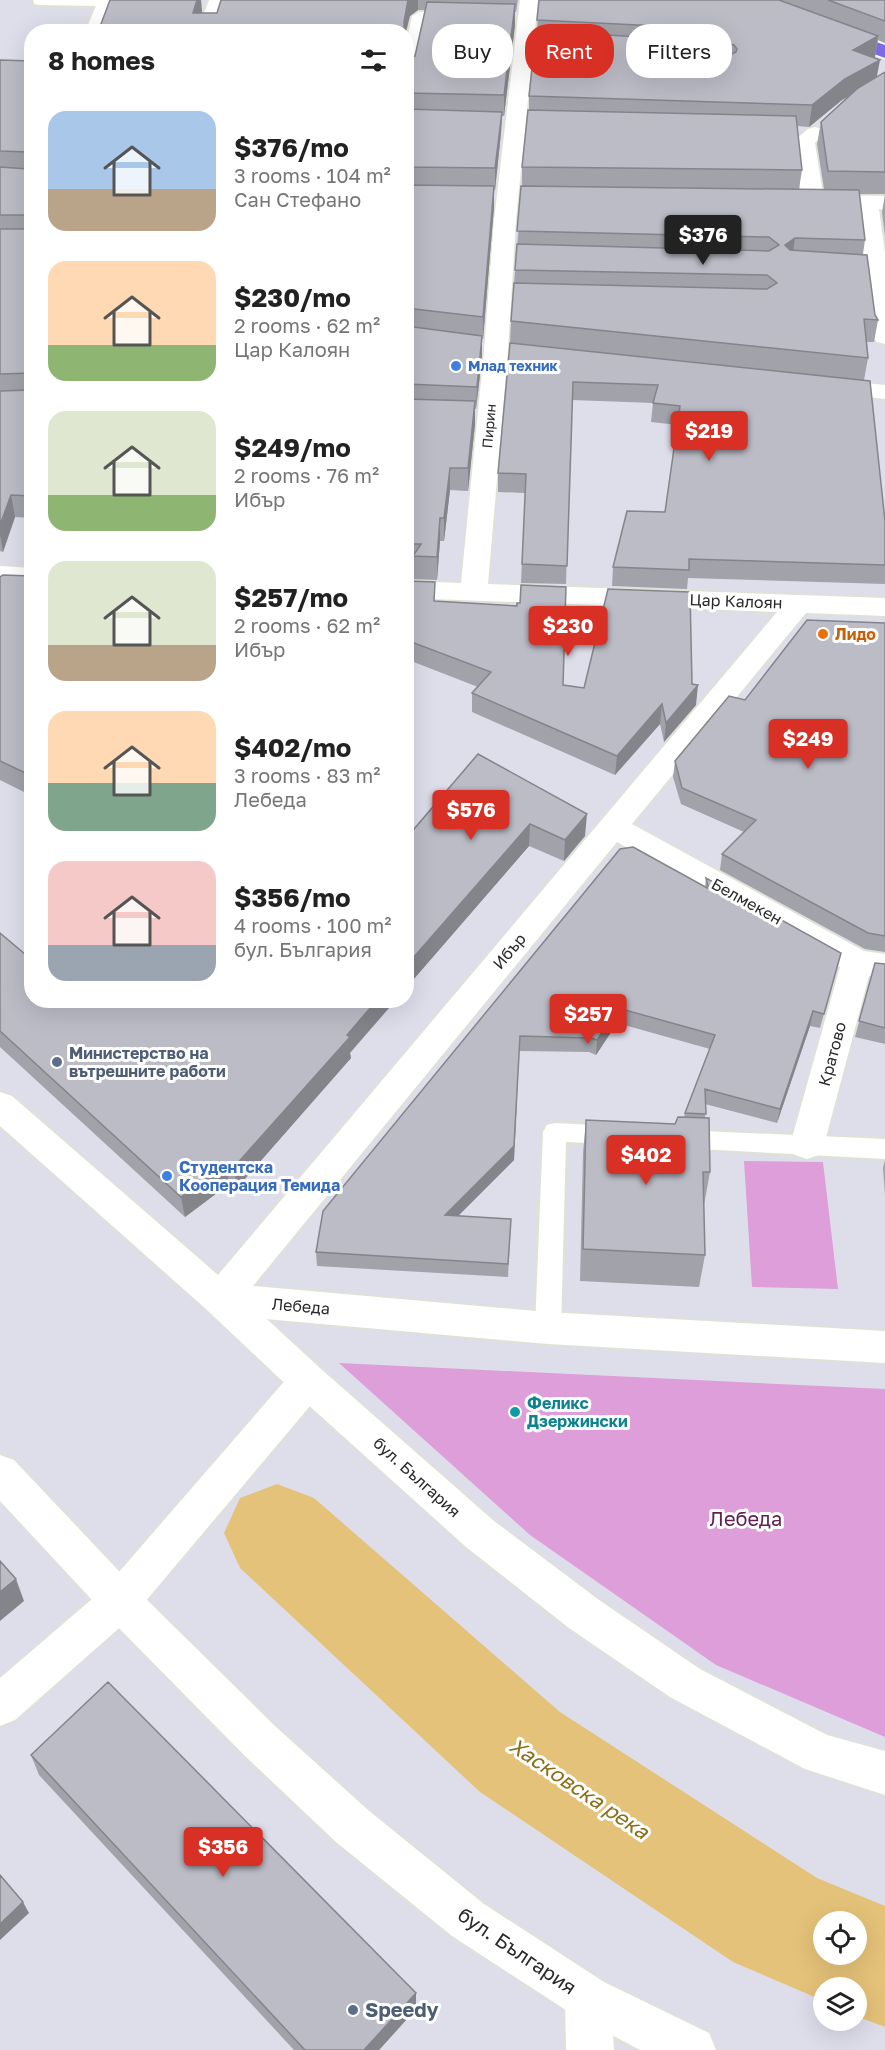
<!DOCTYPE html>
<meta charset="utf-8">
<style>
body{margin:0;font-family:"Golos Text",sans-serif;background:#f6f6f6;color:#222;height:100vh;display:flex;flex-direction:column;font-size:22px;white-space:nowrap}
*{box-sizing:border-box;margin:0}
p{font-size:20px;color:#767676}
.icon{flex:none;width:33px;height:33px;fill:none;stroke:currentColor;stroke-width:2;stroke-linecap:round;stroke-linejoin:round}
.map{position:relative;flex:1;overflow:hidden}
.drawer{position:absolute;left:24px;top:24px;width:390px;height:984px;display:flex;flex-direction:column;background:#fff;border-radius:24px;box-shadow:0 6px 24px #0002}
.drawer>*{flex:none}
.top-card{position:absolute;left:432px;top:24px;width:363px;height:54px;display:flex;gap:12px}
.controls{position:absolute;left:813px;top:1911px;display:grid;gap:12px}
.controls a{display:grid;place-items:center;width:54px;height:54px;border-radius:50%;background:#fff;box-shadow:0 6px 24px #0002;font-size:30px}
.price{position:absolute;translate:-50% -51px;padding:0 14px;border-radius:6px;background:#d93025;color:#fff;font-size:20px;line-height:39px;filter:drop-shadow(0 2px 3px #0008)}
.price::after{content:'';position:absolute;left:50%;top:36px;width:18px;height:14px;margin-left:-9px;background:inherit;clip-path:polygon(0 0,100% 0,50% 100%)}
.price.active{background:#222;color:#fff}
ul{padding:0;list-style:none}
li{display:flex;align-items:center;gap:18px;height:150px;padding:0 24px}
li span{display:grid;place-items:center;flex:none;width:168px;height:120px;border-radius:18px;color:#555}
li>.icon{margin-inline-start:auto}
span .icon{width:72px;height:72px;fill:#fffc;stroke-width:1}
li b{font-size:26px}
h2{display:flex;justify-content:space-between;align-items:center;height:72px;padding:0 24px;font-size:26px}
.pill{padding:0 21px;border-radius:24px;background:#fff;box-shadow:0 6px 24px #0002;font-size:21px;line-height:54px}
.pill.active{background:#d93025;color:#fff}
.map>svg:first-child{display:block}
.green{fill:#de9ed9}
.lines{fill:none;stroke-linecap:round;stroke-linejoin:round}
.river{fill:#e5c279;fill-rule:evenodd}
.lane-casing{stroke:#dfe2d3;stroke-width:4}
.street-casing{stroke:#dfe2d3;stroke-width:3}
.secondary-casing{stroke:#dfe2d3;stroke-width:3}
.primary-casing{stroke:#fff;stroke-width:3}
.lane{fill:#fff;fill-rule:evenodd}
.street{fill:#fff;fill-rule:evenodd}
.secondary{fill:#fff;fill-rule:evenodd}
.primary{fill:#7f68e6;fill-rule:evenodd}
.wall{fill:#a2a2ab;fill-rule:evenodd}
.shaded-wall{fill:#84848b}
.building{fill:#bcbcc7;stroke:#84848b;stroke-width:1.5}
.shop-dot{fill:#3f7fe0;stroke:#fff;stroke-width:2}
.food-dot{fill:#e8710a;stroke:#fff;stroke-width:2}
.service-dot{fill:#5c6f8a;stroke:#fff;stroke-width:2}
.culture-dot{fill:#0f9aa8;stroke:#fff;stroke-width:2}
.labels{text-anchor:middle;stroke-width:6;stroke-linejoin:round;paint-order:stroke}
.far-shop-label{font-size:14px;font-weight:bold;fill:#366cbe;stroke:#fff;text-anchor:start}
.far-street-label{font-size:14px;fill:#2a2a2a;stroke:#fff}
.street-label{font-size:16px;fill:#2a2a2a;stroke:#fff}
.food-label{font-size:16px;font-weight:bold;fill:#c56008;stroke:#fff;text-anchor:start}
.service-label{font-size:16px;font-weight:bold;fill:#4e5e75;stroke:#fff;text-anchor:start}
.shop-label{font-size:16px;font-weight:bold;fill:#366cbe;stroke:#fff;text-anchor:start}
.culture-label{font-size:16px;font-weight:bold;fill:#0d838f;stroke:#fff;text-anchor:start}
.near-park-label{font-size:20px;fill:#622054;stroke:#fff}
.near-street-label{font-size:20px;fill:#2a2a2a;stroke:#fff}
.near-service-label{font-size:20px;font-weight:bold;fill:#4e5e75;stroke:#fff;text-anchor:start}
.near-water-label{font-size:21px;font-style:italic;fill:#8b6f18;stroke:#fff}
</style>
<div class="map">
<svg width="885" height="2050" viewBox="0 0 885 2050">
<rect width="100%" height="100%" fill="#dedeeb"/>
<path class="green" d="M 744,1161 L 823,1162 L 838,1289 L 752,1287 Z
M 339,1363 L 885,1389 L 885,1737 L 716,1665 L 530,1535 Z"/>
<g class="lines">
<path class="river" d="M 277,1484 L 314,1498 L 560,1712 L 817,1878 L 885,1906 L 885,2027 L 856,2016 L 856,1988 L 824,1988 L 824,2001 L 733,1962 L 480,1792 L 240,1568 L 224,1533 L 240,1498 ZM 824,1922 L 856,1922 L 856,1954 L 824,1954 Z"/>
<defs>
<path id="lane" d="M 33,0 L 143,0 L 145,3 L 139,7 L 109,6 L 98,32 L 85,32 L 96,6 L 39,5 L 34,4 Z
M 419,12 L 453,13 L 460,17 L 453,21 L 425,20 L 413,76 L 406,80 L 406,43 L 412,16 Z
M 555,1123 L 614,1126 L 622,1128 L 626,1135 L 622,1142 L 614,1144 L 566,1142 L 561,1328 L 557,1336 L 548,1339 L 539,1336 L 535,1328 L 543,1132 L 547,1125 Z
M 680,1130 L 885,1139 L 885,1159 L 680,1148 L 672,1146 L 668,1139 L 672,1132 Z"/>
<path id="street" d="M 209,0 L 227,0 L 217,32 L 197,32 Z
M 520,0 L 538,0 L 516,220 L 508,351 L 488,584 L 885,598 L 885,616 L 806,613 L 632,824 L 864,951 L 885,954 L 885,978 L 869,976 L 824,1145 L 819,1155 L 807,1159 L 795,1155 L 790,1145 L 840,967 L 617,842 L 253,1286 L 548,1312 L 885,1331 L 885,1363 L 548,1344 L 220,1315 L 207,1310 L 202,1299 L 207,1288 L 777,612 L 406,598 L 406,581 L 461,583 L 484,351 L 494,220 Z
M 815,127 L 822,129 L 825,133 L 815,143 L 823,195 L 885,196 L 885,210 L 879,209 L 885,253 L 885,344 L 877,342 L 873,337 L 857,209 L 805,206 L 802,201 L 794,141 L 808,129 Z
M 826,379 L 885,385 L 885,399 L 817,391 L 814,386 L 817,381 Z
M 0,566 L 32,568 L 32,584 L 0,582 Z
M 308,1364 L 321,1369 L 327,1381 L 321,1393 L 134,1615 L 15,1720 L 0,1726 L 0,1678 L 106,1587 L 295,1369 Z
M 588,1975 L 604,1982 L 611,1998 L 614,2050 L 566,2050 L 565,1998 L 572,1982 Z"/>
<path id="secondary" d="M 0,1092 L 12,1096 L 233,1288 L 321,1369 L 494,1521 L 599,1600 L 700,1669 L 827,1735 L 885,1751 L 885,1795 L 805,1769 L 670,1697 L 569,1628 L 466,1547 L 295,1393 L 207,1310 L 0,1126 Z
M 0,1455 L 14,1460 L 134,1587 L 275,1726 L 368,1810 L 484,1904 L 604,1982 L 709,2033 L 716,2050 L 640,2050 L 572,2014 L 452,1936 L 336,1842 L 245,1756 L 106,1615 L 0,1501 Z"/>
<path id="primary" d="M 834,27 L 885,45 L 885,58 L 827,37 L 824,33 L 827,29 Z"/>
</defs>
<use href="#lane" class="lane-casing"/>
<use href="#street" class="street-casing"/>
<use href="#secondary" class="secondary-casing"/>
<use href="#primary" class="primary-casing"/>
<use href="#lane" class="lane"/>
<use href="#street" class="street"/>
<use href="#secondary" class="secondary"/>
<use href="#primary" class="primary"/>
</g>
<path class="wall" d="M 110,0 L 201,0 L 202,13 L 217,13 L 221,0 L 518,0 L 516,12 L 515,12 L 515,25 L 504,116 L 502,116 L 501,133 L 495,190 L 494,190 L 494,207 L 483,339 L 482,339 L 482,358 L 476,409 L 475,409 L 475,424 L 468,491 L 450,490 L 444,541 L 440,541 L 437,580 L 413,579 L 413,567 L 406,566 L 406,61 L 415,56 L 425,10 L 418,10 L 410,16 L 98,32 Z
M 539,0 L 885,0 L 885,43 L 878,40 L 875,57 L 873,58 L 877,77 L 885,72 L 885,236 L 882,212 L 885,194 L 859,194 L 865,240 L 863,254 L 875,315 L 878,320 L 874,342 L 867,342 L 868,358 L 864,380 L 885,521 L 885,584 L 688,578 L 687,589 L 612,586 L 613,567 L 665,512 L 678,425 L 651,422 L 653,403 L 572,400 L 566,584 L 521,583 L 525,493 L 498,492 L 498,473 L 510,343 L 511,321 L 522,186 L 522,167 L 529,110 L 529,96 L 537,31 ZM 848,96 L 821,122 L 817,144 L 824,189 L 799,189 L 802,170 L 797,126 L 809,127 L 842,100 Z
M 0,60 L 32,61 L 32,518 L 15,517 L 3,552 L 0,551 Z
M 32,576 L 32,796 L 0,780 L 0,577 Z
M 406,581 L 435,601 L 563,685 L 584,688 L 692,684 L 696,705 L 664,742 L 660,724 L 615,775 L 472,712 L 472,693 L 478,687 L 406,659 Z
M 885,623 L 885,952 L 865,949 L 720,870 L 722,854 L 744,832 L 681,804 L 673,777 L 675,761 L 745,700 Z
M 478,754 L 585,836 L 564,861 L 529,846 L 406,988 L 406,826 L 414,829 Z
M 620,849 L 705,887 L 706,878 L 841,953 L 820,1028 L 810,1026 L 777,1123 L 705,1104 L 705,1118 L 710,1172 L 704,1205 L 705,1255 L 699,1287 L 580,1281 L 583,1153 L 586,1120 L 675,1124 L 684,1117 L 685,1113 L 710,1049 L 617,1023 L 596,1055 L 589,1052 L 519,1051 L 514,1160 L 458,1216 L 511,1219 L 508,1277 L 317,1266 L 316,1252 Z
M 0,933 L 32,1000 L 350,1053 L 351,1058 L 237,1188 L 229,1184 L 185,1217 L 0,1047 Z
M 875,963 L 885,964 L 885,1044 L 855,1037 Z
M 885,1160 L 885,1195 L 883,1168 Z
M 31,1755 L 416,1993 L 416,2009 L 379,2050 L 294,2050 L 39,1775 Z"/>
<path class="shaded-wall" d="M 197,0 L 201,0 L 202,12 L 196,32 L 193,13 Z
M 408,0 L 418,0 L 418,10 L 410,16 L 406,32 L 404,32 L 404,22 Z
M 515,4 L 515,25 L 504,116 L 504,95 Z
M 878,36 L 875,57 L 850,71 L 853,50 Z
M 880,60 L 876,81 L 842,100 L 809,127 L 812,105 L 845,79 Z
M 502,112 L 501,133 L 495,190 L 495,168 Z
M 494,186 L 494,207 L 483,339 L 483,317 Z
M 795,238 L 792,260 L 785,245 Z
M 482,336 L 482,358 L 476,409 L 477,387 Z
M 475,401 L 475,424 L 468,491 L 468,468 Z
M 450,468 L 450,490 L 444,541 L 444,518 Z
M 11,495 L 15,517 L 3,552 L 0,535 L 0,525 Z
M 440,518 L 440,541 L 437,580 L 437,557 Z
M 698,685 L 696,705 L 664,742 L 666,723 Z
M 662,704 L 660,724 L 615,775 L 617,756 Z
M 587,814 L 585,836 L 564,861 L 565,840 Z
M 530,824 L 529,846 L 406,988 L 406,966 Z
M 377,1000 L 396,1000 L 350,1053 L 351,1058 L 237,1188 L 234,1167 Z
M 618,1008 L 617,1023 L 596,1055 L 597,1040 Z
M 813,1011 L 810,1026 L 777,1123 L 780,1109 Z
M 519,1051 L 514,1160 L 445,1229 L 445,1215 Z
M 226,1164 L 229,1184 L 185,1217 L 181,1197 Z
M 16,1579 L 24,1601 L 0,1621 L 0,1592 Z
M 23,1902 L 29,1913 L 0,1940 L 0,1924 Z
M 416,1993 L 416,2009 L 379,2050 L 364,2050 Z"/>
<path class="building" d="M 110,0 L 197,0 L 193,13 L 217,13 L 221,0 L 408,0 L 404,22 L 404,32 L 98,32 Z
M 539,0 L 779,0 L 878,36 L 853,50 L 880,60 L 845,79 L 812,105 L 529,96 L 536,31 L 676,39 L 728,56 L 736,52 L 737,49 L 734,45 L 679,27 L 537,20 Z
M 828,0 L 885,0 L 885,21 Z
M 427,2 L 515,4 L 504,95 L 406,93 L 406,61 L 415,56 Z
M 0,60 L 32,61 L 32,496 L 11,495 L 0,525 L 0,391 L 30,390 L 30,373 L 0,374 L 0,229 L 30,229 L 31,217 L 28,215 L 0,215 L 0,167 L 28,169 L 31,166 L 31,154 L 29,152 L 0,151 Z
M 885,72 L 885,172 L 828,171 L 821,122 L 858,88 Z
M 406,109 L 502,112 L 495,168 L 406,167 Z
M 528,110 L 796,116 L 802,170 L 522,167 Z
M 406,185 L 494,186 L 483,317 L 406,308 Z
M 521,186 L 859,190 L 865,240 L 795,238 L 785,245 L 790,250 L 867,255 L 875,315 L 878,320 L 864,319 L 868,358 L 511,321 L 514,283 L 767,289 L 777,283 L 767,275 L 515,270 L 517,244 L 769,251 L 779,245 L 769,237 L 517,231 Z
M 406,326 L 482,336 L 477,387 L 406,384 Z
M 510,343 L 870,381 L 885,521 L 885,565 L 689,559 L 689,570 L 613,567 L 627,511 L 665,512 L 680,406 L 653,403 L 658,385 L 573,382 L 567,566 L 522,564 L 526,474 L 498,473 Z
M 406,399 L 475,401 L 468,468 L 450,468 L 444,518 L 440,518 L 437,557 L 413,556 L 421,544 L 406,544 Z
M 3,575 L 32,576 L 32,776 L 0,761 L 0,577 Z
M 406,581 L 435,582 L 434,601 L 517,606 L 517,603 L 520,603 L 521,585 L 566,587 L 563,685 L 584,688 L 608,589 L 690,592 L 692,684 L 698,685 L 666,723 L 662,704 L 617,756 L 472,693 L 491,672 L 406,640 Z
M 807,620 L 885,623 L 885,936 L 868,933 L 722,854 L 756,820 L 682,788 L 675,761 L 729,696 L 745,700 Z
M 478,754 L 587,814 L 565,840 L 530,824 L 406,966 L 406,826 L 414,829 Z
M 633,847 L 709,889 L 706,878 L 841,953 L 824,1014 L 813,1011 L 780,1109 L 705,1089 L 706,1114 L 685,1113 L 715,1035 L 618,1008 L 597,1040 L 591,1038 L 520,1036 L 514,1146 L 445,1215 L 511,1219 L 508,1264 L 316,1252 L 323,1211 L 620,849 Z
M 0,933 L 32,960 L 32,1000 L 377,1000 L 347,1035 L 350,1037 L 234,1167 L 226,1164 L 181,1197 L 0,1031 Z
M 875,963 L 885,964 L 885,1028 L 859,1021 Z
M 678,1117 L 709,1118 L 710,1172 L 703,1172 L 705,1255 L 583,1249 L 586,1120 L 675,1124 Z
M 0,1561 L 16,1579 L 0,1592 Z
M 108,1682 L 416,1993 L 364,2050 L 305,2050 L 31,1755 Z
M 0,1875 L 23,1902 L 0,1924 Z"/>
<g class="shop-dot">
<circle cx="456" cy="366" r="6"/>
<circle cx="167" cy="1176" r="6"/>
</g>
<circle class="food-dot" cx="823" cy="634" r="6"/>
<g class="service-dot">
<circle cx="57" cy="1062" r="6"/>
<circle cx="353" cy="2010" r="6"/>
</g>
<circle class="culture-dot" cx="515" cy="1412" r="6"/>
<g class="labels">
<g class="far-shop-label">
<text x="468" y="371">Млад техник</text>
</g>
<g class="far-street-label">
<text transform="translate(489 426) rotate(-85)" y="5">Пирин</text>
</g>
<g class="street-label">
<text transform="translate(736 601) rotate(2)" y="6">Цар Калоян</text>
<text transform="translate(747 901) rotate(29)" y="6">Белмекен</text>
<text transform="translate(509 951) rotate(-50)" y="6">Ибър</text>
<text transform="translate(832 1054) rotate(-75)" y="6">Кратово</text>
<text transform="translate(301 1306) rotate(5)" y="6">Лебеда</text>
<text transform="translate(417 1477) rotate(42)" y="6">бул. България</text>
</g>
<g class="food-label">
<text x="835" y="640">Лидо</text>
</g>
<g class="service-label">
<text x="69" y="1059">Министерство на<tspan x="69" dy="18">вътрешните работи</tspan></text>
</g>
<g class="shop-label">
<text x="179" y="1173">Студентска<tspan x="179" dy="18">Кооперация Темида</tspan></text>
</g>
<g class="culture-label">
<text x="527" y="1409">Феликс<tspan x="527" dy="18">Дзержински</tspan></text>
</g>
<g class="near-park-label">
<text x="746" y="1526">Лебеда</text>
</g>
<g class="near-street-label">
<text transform="translate(517 1951) rotate(34)" y="7">бул. България</text>
</g>
<g class="near-service-label">
<text x="365" y="2017">Speedy</text>
</g>
<g class="near-water-label">
<text transform="translate(579 1789) rotate(34)" y="7">Хасковска река</text>
</g>
</g>
</svg>
<div class="controls">
<a><svg class="icon" aria-label="locate" viewBox="0 0 24 24"><circle cx="12" cy="12" r="6"/><path d="M12 2v4M12 18v4M2 12h4M18 12h4"/></svg></a>
<a><svg class="icon" aria-label="layers" viewBox="0 0 24 24"><path d="M12 4l9 5-9 5-9-5zM3 14l9 5 9-5"/></svg></a>
</div>
<b class="price active" style="left:703px;top:266px">$376</b>
<b class="price" style="left:709px;top:462px">$219</b>
<b class="price" style="left:568px;top:657px">$230</b>
<b class="price" style="left:808px;top:770px">$249</b>
<b class="price" style="left:471px;top:841px">$576</b>
<b class="price" style="left:588px;top:1045px">$257</b>
<b class="price" style="left:646px;top:1186px">$402</b>
<b class="price" style="left:223px;top:1878px">$356</b>
<div class="top-card">
<a class="pill">Buy</a>
<a class="pill active">Rent</a>
<a class="pill">Filters</a>
</div>
<section class="drawer">
<h2>8 homes<svg class="icon" aria-label="filters" viewBox="0 0 24 24"><path d="M4 7h16M4 17h16"/><circle cx="9" cy="7" r="2"/><circle cx="15" cy="17" r="2"/></svg></h2>
<ul>
<li><span style="background:linear-gradient(#a9c7e8 65%,#b9a48a 0)"><svg class="icon" aria-label="home" viewBox="0 0 24 24"><path d="M3 11l9-7 9 7M6 9v11h12V9"/></svg></span><div><b>$376/mo</b><p>3 rooms · 104 m²</p><p>Сан Стефано</p></div></li>
<li><span style="background:linear-gradient(#ffd9b3 70%,#8fb573 0)"><svg class="icon" aria-label="home" viewBox="0 0 24 24"><path d="M3 11l9-7 9 7M6 9v11h12V9"/></svg></span><div><b>$230/mo</b><p>2 rooms · 62 m²</p><p>Цар Калоян</p></div></li>
<li><span style="background:linear-gradient(#dfe7d0 70%,#8fb573 0)"><svg class="icon" aria-label="home" viewBox="0 0 24 24"><path d="M3 11l9-7 9 7M6 9v11h12V9"/></svg></span><div><b>$249/mo</b><p>2 rooms · 76 m²</p><p>Ибър</p></div></li>
<li><span style="background:linear-gradient(#dfe7d0 70%,#b9a48a 0)"><svg class="icon" aria-label="home" viewBox="0 0 24 24"><path d="M3 11l9-7 9 7M6 9v11h12V9"/></svg></span><div><b>$257/mo</b><p>2 rooms · 62 m²</p><p>Ибър</p></div></li>
<li><span style="background:linear-gradient(#ffd9b3 60%,#7fa58c 0)"><svg class="icon" aria-label="home" viewBox="0 0 24 24"><path d="M3 11l9-7 9 7M6 9v11h12V9"/></svg></span><div><b>$402/mo</b><p>3 rooms · 83 m²</p><p>Лебеда</p></div></li>
<li><span style="background:linear-gradient(#f6c9c9 70%,#9aa5b1 0)"><svg class="icon" aria-label="home" viewBox="0 0 24 24"><path d="M3 11l9-7 9 7M6 9v11h12V9"/></svg></span><div><b>$356/mo</b><p>4 rooms · 100 m²</p><p>бул. България</p></div></li>
</ul>
</section>
</div>
